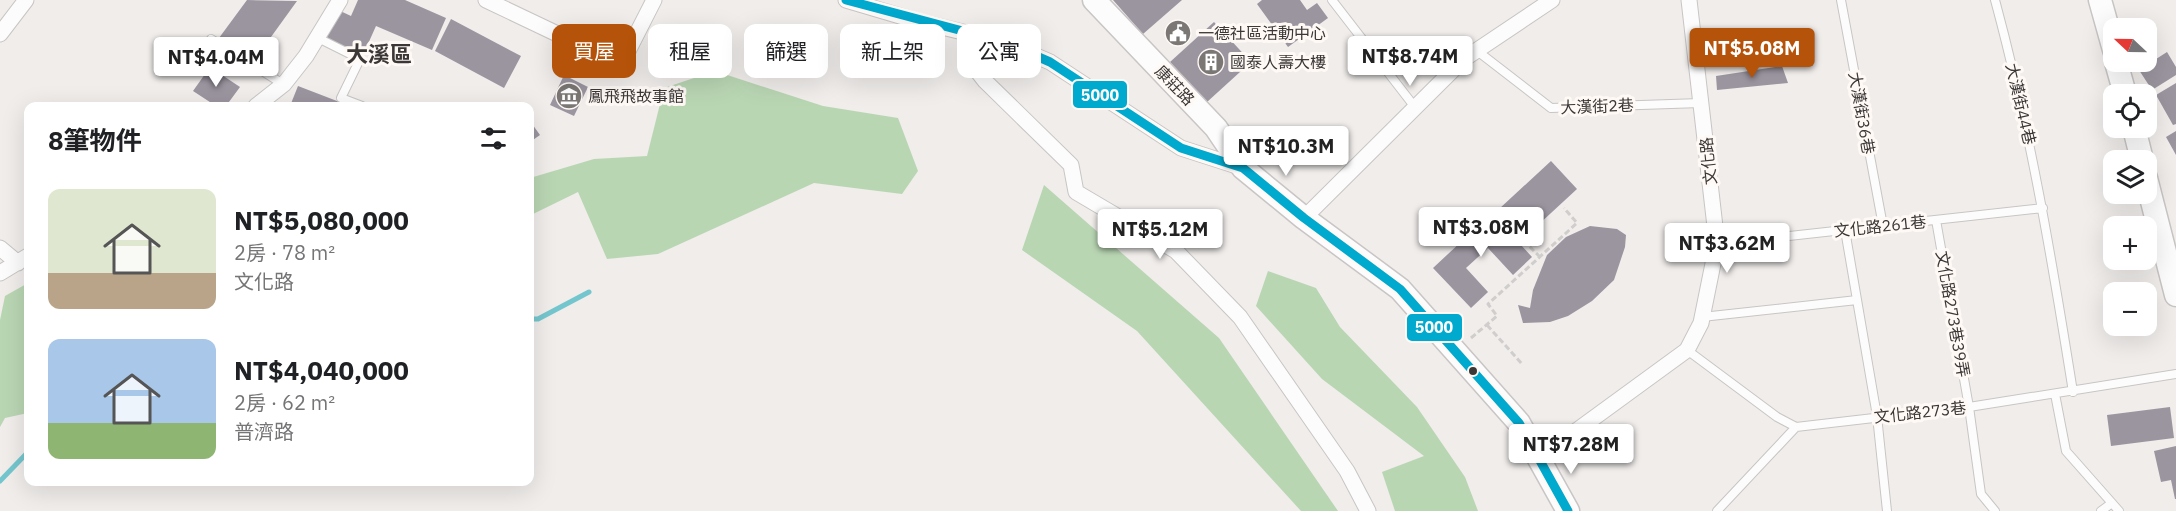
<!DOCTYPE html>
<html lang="zh-TW">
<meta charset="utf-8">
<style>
body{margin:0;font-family:"IBM Plex Sans","Noto Sans TC",sans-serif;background:#f2f2f2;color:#202124;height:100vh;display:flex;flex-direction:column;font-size:22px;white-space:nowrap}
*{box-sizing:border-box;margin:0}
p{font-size:20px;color:#757577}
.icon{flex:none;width:33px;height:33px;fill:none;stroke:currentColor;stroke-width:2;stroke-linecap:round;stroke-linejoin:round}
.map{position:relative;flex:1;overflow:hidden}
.side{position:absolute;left:24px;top:102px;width:510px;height:384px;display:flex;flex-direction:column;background:#fff;border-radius:12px;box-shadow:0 6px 24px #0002}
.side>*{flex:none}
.banner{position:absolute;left:552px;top:24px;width:570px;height:54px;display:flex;gap:12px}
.needle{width:39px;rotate:292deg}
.fabs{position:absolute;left:2103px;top:18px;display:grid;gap:12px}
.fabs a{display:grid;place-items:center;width:54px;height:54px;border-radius:12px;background:#fff;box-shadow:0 6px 24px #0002;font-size:30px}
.price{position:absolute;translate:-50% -51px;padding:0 14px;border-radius:6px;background:#fff;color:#222;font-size:20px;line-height:39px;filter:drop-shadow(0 2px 3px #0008)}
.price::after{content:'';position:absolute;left:50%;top:36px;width:18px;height:14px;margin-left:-9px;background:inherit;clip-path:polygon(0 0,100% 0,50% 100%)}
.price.selected{background:#b45309;color:#fff}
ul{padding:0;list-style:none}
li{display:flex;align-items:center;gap:18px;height:150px;padding:0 24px}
li span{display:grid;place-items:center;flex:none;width:168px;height:120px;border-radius:12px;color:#555}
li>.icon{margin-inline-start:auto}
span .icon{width:72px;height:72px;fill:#fffc;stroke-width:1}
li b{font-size:26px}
h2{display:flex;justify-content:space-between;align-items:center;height:72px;padding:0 24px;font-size:26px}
.tag{padding:0 21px;border-radius:12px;background:#fff;box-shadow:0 6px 24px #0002;font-size:21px;line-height:54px}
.tag.selected{background:#b45309;color:#fff}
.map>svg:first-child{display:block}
.forest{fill:#b9d6b3}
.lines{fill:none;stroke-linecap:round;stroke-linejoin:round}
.stream{stroke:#74c6ce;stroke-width:5}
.building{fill:#9b95a0}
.lane-casing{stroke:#c8c5c4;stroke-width:10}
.street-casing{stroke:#c8c5c4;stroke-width:17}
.secondary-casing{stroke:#c8c5c4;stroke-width:25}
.path{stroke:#d0cecd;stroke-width:3;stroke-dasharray:6 3;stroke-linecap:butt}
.lane{stroke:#fdfcfc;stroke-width:8}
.street{stroke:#fdfcfc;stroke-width:15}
.secondary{stroke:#fdfcfc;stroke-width:22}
.bus-1-casing{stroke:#fff9f6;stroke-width:14}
.bus-1{stroke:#00a9ce;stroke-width:9}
.bus-dot{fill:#3a3736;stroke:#fff9f6;stroke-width:2}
.labels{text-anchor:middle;stroke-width:6;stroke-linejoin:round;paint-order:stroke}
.poi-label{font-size:16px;fill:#3a3736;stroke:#fff9f6;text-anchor:start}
.street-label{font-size:16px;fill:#3a3736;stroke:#fff9f6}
.district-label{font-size:22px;font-weight:bold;fill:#3a3736;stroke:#fff9f6}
.line-badge{stroke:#fff9f6;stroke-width:2}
.badge-label{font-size:16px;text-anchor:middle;font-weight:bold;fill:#fff}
</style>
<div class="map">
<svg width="2176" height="511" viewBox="0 0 2176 511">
<rect width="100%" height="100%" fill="#f0edeb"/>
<path class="forest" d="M 715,71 L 823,106 L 898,118 L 918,171 L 902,194 L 814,183 L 658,254 L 607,259 L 578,192 L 531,215 L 530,224 L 530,178 L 594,159 L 647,156 L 664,88 Z
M 1044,185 L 1219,338 L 1338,511 L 1301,511 L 1137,331 L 1022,250 Z
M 1268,271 L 1316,288 L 1340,327 L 1417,407 L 1465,477 L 1478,511 L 1395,511 L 1382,472 L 1424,456 L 1322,379 L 1256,306 Z
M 28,283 L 28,413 L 5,418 L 0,427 L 0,320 L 5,296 Z"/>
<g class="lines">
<path class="stream" d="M 530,319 L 538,319 L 589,292
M 0,481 L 28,452"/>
</g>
<path class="building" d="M 247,0 L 297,1 L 253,62 L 219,38 Z
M 358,0 L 405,0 L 446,18 L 432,50 L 376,26 L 363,55 L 324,37 L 336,9 L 351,16 Z
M 1113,0 L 1182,0 L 1143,34 Z
M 1262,0 L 1300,0 L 1307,10 L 1317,3 L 1328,18 L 1288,47 L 1257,4 Z
M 451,19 L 521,56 L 504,88 L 435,51 Z
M 1214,22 L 1251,62 L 1207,102 L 1170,62 Z
M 2167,52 L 2176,67 L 2176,75 L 2152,90 L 2139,70 Z
M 1782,66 L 1788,83 L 1717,90 L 1716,76 Z
M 210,67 L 240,87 L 226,106 L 216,106 L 193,91 Z
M 564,75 L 588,87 L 574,116 L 550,105 Z
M 2176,83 L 2176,124 L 2173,125 L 2156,95 Z
M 298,86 L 350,106 L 290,106 Z
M 530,121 L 540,135 L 530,142 Z
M 2176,131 L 2176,155 L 2166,137 Z
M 1551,161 L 1577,189 L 1525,237 L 1499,209 Z
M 1492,213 L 1532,257 L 1513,275 L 1488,248 L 1466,268 L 1488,292 L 1471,308 L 1433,268 Z
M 1590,226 L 1617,229 L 1626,235 L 1625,247 L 1614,280 L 1592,301 L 1568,316 L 1550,322 L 1523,323 L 1518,305 L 1530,308 L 1533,290 L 1547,255 L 1566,237 Z
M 2170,407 L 2174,438 L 2111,446 L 2107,415 Z
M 2176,446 L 2176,499 L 2175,499 L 2171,480 L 2161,482 L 2154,451 Z"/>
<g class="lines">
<defs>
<path id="lane" d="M 1332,0 L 1414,106
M 1841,0 L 1883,226
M 1995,0 C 2030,129 2052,260 2073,392
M 316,37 L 360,59 L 341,98 L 362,106
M 211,39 L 283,84
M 1476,50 L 1551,108 L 1701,103
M 1936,220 L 1969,407 L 1981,494 L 1995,511
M 1845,230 L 1877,416 L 1887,511
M 1717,244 L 2043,208
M 1702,317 L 1857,300
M 1687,350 L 1777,417 L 1796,427 L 1969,407 L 2176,374
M 2055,394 L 2066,451 L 2119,511
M 1717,511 L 1796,427
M 2101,511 L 2112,503"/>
<path id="street" d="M 486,0 L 612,60 L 626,55 L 654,0
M 846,0 L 917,21 L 1004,42 L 1050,62 L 1181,148 L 1243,168
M 0,34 L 26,0
M 976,35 L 971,63 L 985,81 L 1071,165 L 1076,192 L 1176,251 L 1240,317 L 1347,471 L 1368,511
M 256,106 L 284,84 L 306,56 L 340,0
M 1304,218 L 1464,59 L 1552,0
M 0,248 L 18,263
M 0,273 L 28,256
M 1539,458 L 1687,350 L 1701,323 L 1717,244 L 1689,0"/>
<path id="secondary" d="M 1094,0 L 1216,128 L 1243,168 L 1304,218 L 1400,289 L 1519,423 L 1568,511
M 2100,0 L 2114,50
M 2116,62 L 2125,94
M 2134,128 L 2142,160
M 2146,178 L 2176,295"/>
</defs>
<use href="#lane" class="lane-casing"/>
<use href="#street" class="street-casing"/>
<use href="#secondary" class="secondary-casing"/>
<path class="path" d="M 1517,234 L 1539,256
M 1487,325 L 1523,365
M 1471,338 L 1497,316 L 1488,304 L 1577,223 L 1564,208"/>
<use href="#lane" class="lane"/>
<use href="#street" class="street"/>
<use href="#secondary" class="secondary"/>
<defs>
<path id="bus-1" d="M 846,0 L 1004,42 L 1050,62 L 1181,148 L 1243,168 L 1304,218 L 1400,289 L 1519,423 L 1568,511"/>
</defs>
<use href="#bus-1" class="bus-1-casing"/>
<use href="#bus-1" class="bus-1"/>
</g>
<defs>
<symbol id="civic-disc" viewBox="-11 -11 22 22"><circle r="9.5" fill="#7a7775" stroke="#fff9f6"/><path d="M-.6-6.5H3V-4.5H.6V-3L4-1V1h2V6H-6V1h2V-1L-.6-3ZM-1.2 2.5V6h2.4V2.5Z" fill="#fff"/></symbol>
<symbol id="building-disc" viewBox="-11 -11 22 22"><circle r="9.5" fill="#7a7775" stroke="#fff9f6"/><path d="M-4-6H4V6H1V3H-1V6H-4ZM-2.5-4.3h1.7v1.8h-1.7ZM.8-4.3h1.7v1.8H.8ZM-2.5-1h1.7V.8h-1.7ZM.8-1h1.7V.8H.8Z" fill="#fff"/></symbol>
<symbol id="museum-disc" viewBox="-11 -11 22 22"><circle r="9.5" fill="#7a7775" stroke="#fff9f6"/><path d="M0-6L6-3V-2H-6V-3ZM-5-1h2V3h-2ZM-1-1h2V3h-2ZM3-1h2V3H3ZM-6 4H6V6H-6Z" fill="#fff"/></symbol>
</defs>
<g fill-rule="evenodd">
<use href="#civic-disc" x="1163" y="18" width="30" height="30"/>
<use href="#building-disc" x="1196" y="47" width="30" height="30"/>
<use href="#museum-disc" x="554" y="81" width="30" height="30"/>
</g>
<circle class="bus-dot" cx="1473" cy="371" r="5"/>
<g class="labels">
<g class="poi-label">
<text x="1198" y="39">一德社區活動中心</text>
<text x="1230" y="68">國泰人壽大樓</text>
<text x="588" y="102">鳳飛飛故事館</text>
</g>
<g class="street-label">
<text transform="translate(1175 85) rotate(46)" y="6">康莊路</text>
<text transform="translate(2021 104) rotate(77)" y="6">大漢街44巷</text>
<text transform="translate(1597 106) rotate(-2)" y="6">大漢街2巷</text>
<text transform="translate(1862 113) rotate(80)" y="6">大漢街36巷</text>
<text transform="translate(1708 161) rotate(-96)" y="6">文化路</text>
<text transform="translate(1880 226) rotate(-6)" y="6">文化路261巷</text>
<text transform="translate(1953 314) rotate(80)" y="6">文化路273巷39弄</text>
<text transform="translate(1920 412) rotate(-6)" y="6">文化路273巷</text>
</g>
<g class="district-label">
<text x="379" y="62">大溪區</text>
</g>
</g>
<g class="line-badge">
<rect x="1072" y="80" width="56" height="29" rx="6" fill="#00a9ce"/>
<rect x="1406" y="313" width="57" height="29" rx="6" fill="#00a9ce"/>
</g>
<g class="badge-label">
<text x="1100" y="101">5000</text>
<text x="1434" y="333">5000</text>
</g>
</svg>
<div class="fabs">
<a><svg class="needle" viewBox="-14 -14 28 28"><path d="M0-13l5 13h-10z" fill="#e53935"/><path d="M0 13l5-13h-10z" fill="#757577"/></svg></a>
<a><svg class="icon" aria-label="locate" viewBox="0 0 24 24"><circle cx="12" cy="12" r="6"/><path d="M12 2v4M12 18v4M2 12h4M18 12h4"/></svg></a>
<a><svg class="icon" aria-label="layers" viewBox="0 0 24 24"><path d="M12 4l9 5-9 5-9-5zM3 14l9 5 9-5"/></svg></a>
<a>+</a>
<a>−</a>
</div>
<b class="price selected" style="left:1752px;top:79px">NT$5.08M</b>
<b class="price" style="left:1410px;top:87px">NT$8.74M</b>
<b class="price" style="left:216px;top:88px">NT$4.04M</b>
<b class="price" style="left:1286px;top:177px">NT$10.3M</b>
<b class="price" style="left:1481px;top:258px">NT$3.08M</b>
<b class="price" style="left:1160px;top:260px">NT$5.12M</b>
<b class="price" style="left:1727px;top:274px">NT$3.62M</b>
<b class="price" style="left:1571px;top:475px">NT$7.28M</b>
<div class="banner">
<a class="tag selected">買屋</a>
<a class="tag">租屋</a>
<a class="tag">篩選</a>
<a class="tag">新上架</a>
<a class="tag">公寓</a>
</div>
<section class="side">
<h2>8筆物件<svg class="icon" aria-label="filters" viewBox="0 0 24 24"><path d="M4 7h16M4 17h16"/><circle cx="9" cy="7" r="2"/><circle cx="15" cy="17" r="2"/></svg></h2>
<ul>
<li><span style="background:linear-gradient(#dfe7d0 70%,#b9a48a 0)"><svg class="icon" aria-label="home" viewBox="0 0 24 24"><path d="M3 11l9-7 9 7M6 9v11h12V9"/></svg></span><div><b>NT$5,080,000</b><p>2房 · 78 m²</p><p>文化路</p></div></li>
<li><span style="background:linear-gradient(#a9c7e8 70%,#8fb573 0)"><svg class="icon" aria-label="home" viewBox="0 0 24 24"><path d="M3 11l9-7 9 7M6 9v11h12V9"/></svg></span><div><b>NT$4,040,000</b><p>2房 · 62 m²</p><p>普濟路</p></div></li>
</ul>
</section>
</div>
